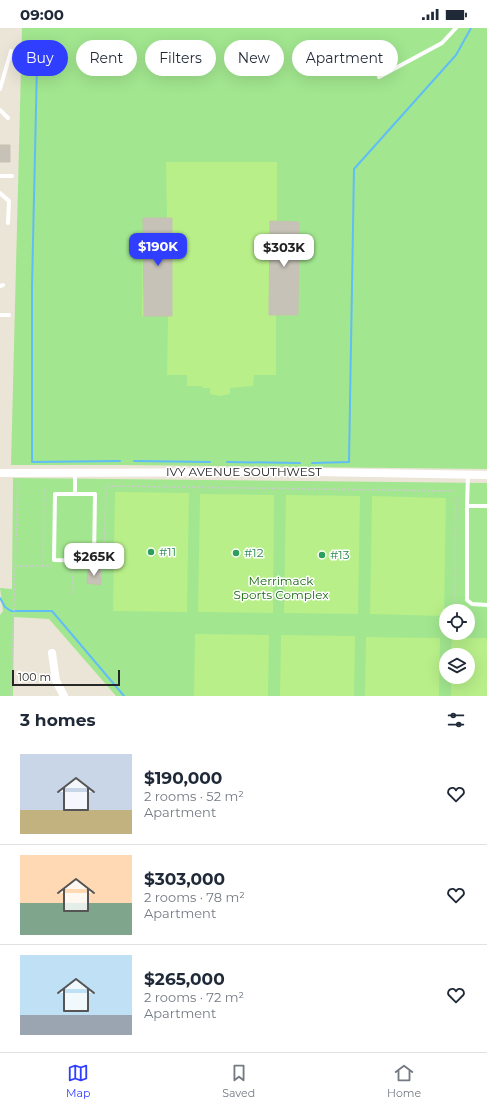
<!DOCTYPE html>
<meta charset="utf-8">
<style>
body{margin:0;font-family:Montserrat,sans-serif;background:#f2f2f3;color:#1f2937;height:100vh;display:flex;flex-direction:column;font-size:15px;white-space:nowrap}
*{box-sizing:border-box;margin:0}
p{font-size:13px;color:#747a83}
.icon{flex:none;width:22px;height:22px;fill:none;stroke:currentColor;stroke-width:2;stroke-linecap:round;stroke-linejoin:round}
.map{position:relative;height:668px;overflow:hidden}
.sheet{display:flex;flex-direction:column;background:#fff;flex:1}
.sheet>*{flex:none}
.guide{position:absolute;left:12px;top:12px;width:463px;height:36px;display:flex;gap:8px}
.fabs{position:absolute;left:439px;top:576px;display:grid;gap:8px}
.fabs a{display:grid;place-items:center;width:36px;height:36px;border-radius:50%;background:#fff;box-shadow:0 4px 16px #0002;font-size:20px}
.scale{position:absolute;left:12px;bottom:10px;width:108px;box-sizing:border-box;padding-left:4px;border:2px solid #272727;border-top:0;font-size:11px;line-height:14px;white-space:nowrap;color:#272727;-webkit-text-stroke:3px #fff;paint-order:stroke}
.price{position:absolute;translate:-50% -34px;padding:0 9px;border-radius:8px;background:#fff;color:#222;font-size:13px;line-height:26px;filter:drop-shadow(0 1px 2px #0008)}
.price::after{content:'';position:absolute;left:50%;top:24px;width:12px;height:9px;margin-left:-6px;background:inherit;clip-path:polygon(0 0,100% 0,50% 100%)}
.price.current{background:#303eff;color:#fff}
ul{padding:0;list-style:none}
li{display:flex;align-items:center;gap:12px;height:100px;padding:0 20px}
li+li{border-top:1px solid #e0e1e3}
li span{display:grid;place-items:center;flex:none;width:112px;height:80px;border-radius:0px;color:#555}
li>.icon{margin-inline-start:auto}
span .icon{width:48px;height:48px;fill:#fffc;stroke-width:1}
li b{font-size:17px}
h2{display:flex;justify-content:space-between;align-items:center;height:48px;padding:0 20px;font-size:17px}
.chip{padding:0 14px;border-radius:18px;background:#fff;box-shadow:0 4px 16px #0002;font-size:14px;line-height:36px}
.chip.current{background:#303eff;color:#fff}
.status{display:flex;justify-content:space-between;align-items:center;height:28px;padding:0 20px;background:#fff;direction:ltr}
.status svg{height:11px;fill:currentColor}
.menu{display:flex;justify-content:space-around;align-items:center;height:56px;border-top:1px solid #e0e1e3;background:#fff;font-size:11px;color:#747a83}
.menu a{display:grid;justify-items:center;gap:2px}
.menu .current{color:#303eff}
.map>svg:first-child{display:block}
.green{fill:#a2e68f;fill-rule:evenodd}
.pitch{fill:#b8ef89}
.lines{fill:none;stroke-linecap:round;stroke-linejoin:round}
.stream{stroke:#61bdf6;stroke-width:2}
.building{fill:#c6c2b7;stroke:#c6c1b1}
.path{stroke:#cbcbcb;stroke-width:1.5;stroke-dasharray:3 2;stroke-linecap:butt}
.service{stroke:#fff;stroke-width:4}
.minor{stroke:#fff;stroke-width:8}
.leisure-dot{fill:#2e9e5b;stroke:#fff;stroke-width:1.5}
.labels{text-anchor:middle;stroke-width:3;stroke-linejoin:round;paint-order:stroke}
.street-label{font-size:12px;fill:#272727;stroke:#fff}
.leisure-label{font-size:12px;fill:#27864d;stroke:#fff;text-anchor:start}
.park-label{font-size:12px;fill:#1b6714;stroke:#fff}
</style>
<div class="status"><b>09:00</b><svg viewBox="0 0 49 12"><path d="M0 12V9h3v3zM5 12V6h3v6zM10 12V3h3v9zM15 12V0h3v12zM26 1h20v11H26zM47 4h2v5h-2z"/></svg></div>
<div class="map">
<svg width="487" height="668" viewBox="0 0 487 668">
<rect width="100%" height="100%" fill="#ebe5d7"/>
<path class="green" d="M 22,0 L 487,0 L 487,441 L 128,437 L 11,437 Z
M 13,450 L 487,455 L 487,668 L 116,668 L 49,591 L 14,589 L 13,668 L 0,668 L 0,587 L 3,583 L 0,560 L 12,561 ZM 446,583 L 468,583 L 468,605 L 446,605 ZM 446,627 L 468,627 L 468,649 L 446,649 Z"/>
<path class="pitch" d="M 166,134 L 277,134 L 277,193 L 299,194 L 298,287 L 276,287 L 276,347 L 254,347 L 253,358 L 230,360 L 230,366 L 220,368 L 210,366 L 210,360 L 203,360 L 202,358 L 187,358 L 187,347 L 167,347 L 168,288 L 142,288 L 143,190 L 167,190 Z
M 115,464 L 189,465 L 187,584 L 113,583 Z
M 200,466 L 274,467 L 273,585 L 198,584 Z
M 286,467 L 360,468 L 358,586 L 284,585 Z
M 372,468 L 446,470 L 444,588 L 370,586 Z
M 195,606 L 269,607 L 268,668 L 194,668 Z
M 281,607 L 355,608 L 354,668 L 280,668 Z
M 366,609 L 440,610 L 439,668 L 365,668 Z
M 452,610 L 487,610 L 487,668 L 451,668 L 451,649 L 468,649 L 468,627 L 451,627 Z"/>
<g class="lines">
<path class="stream" d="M 37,36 L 32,259 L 32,434 L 120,433
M 134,433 L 210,434
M 227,434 L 300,435
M 312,435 L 349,434 L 354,141 L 456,27 L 471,0
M 0,570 L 5,579 L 11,583 L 52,583 L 124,668"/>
</g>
<path class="building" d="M 0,117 L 10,117 L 10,134 L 0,134 Z
M 143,190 L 172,190 L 172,288 L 144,288 Z
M 270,193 L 299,194 L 298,287 L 269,287 Z
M 88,542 L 101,542 L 101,557 L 87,555 Z"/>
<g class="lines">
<path class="path" d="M 44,461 L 43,538 L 52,538
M 15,538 L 43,538
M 96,539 L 104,539 L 106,458 L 454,463
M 73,566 L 73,538
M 455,583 L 456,469
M 11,668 L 18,452"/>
<path class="service" d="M 379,49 L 442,15 L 456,0
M 0,61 L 11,23
M 0,82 L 8,90
M 0,148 L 12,148
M 0,165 L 9,173 L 8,195
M 0,258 L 3,257
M 0,287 L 9,287
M 75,445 L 75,466 L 55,466 L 54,532 L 94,533 L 95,466 L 75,466
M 468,447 L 467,478 L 487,478
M 467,478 L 467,572 L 472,576 L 487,577"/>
<path class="minor" d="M 0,445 L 315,444 L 487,447
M 52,625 L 56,653 L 64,668"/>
</g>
<g class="leisure-dot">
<circle cx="151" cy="524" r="4"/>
<circle cx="236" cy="525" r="4"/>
<circle cx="322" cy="527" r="4"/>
</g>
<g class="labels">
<g class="street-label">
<text x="244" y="448">IVY AVENUE SOUTHWEST</text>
</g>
<g class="leisure-label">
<text x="159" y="528">#11</text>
<text x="244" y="529">#12</text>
<text x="330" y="531">#13</text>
</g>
<g class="park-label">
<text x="281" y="557">Merrimack<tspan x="281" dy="14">Sports Complex</tspan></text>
</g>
</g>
</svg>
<div class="fabs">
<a><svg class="icon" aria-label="locate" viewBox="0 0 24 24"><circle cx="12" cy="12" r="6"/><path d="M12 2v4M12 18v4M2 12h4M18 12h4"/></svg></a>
<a><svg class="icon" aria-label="layers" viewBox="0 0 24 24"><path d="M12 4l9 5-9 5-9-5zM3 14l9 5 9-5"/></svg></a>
</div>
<div class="scale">100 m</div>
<b class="price current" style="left:158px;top:239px">$190K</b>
<b class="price" style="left:284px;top:240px">$303K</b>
<b class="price" style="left:94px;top:549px">$265K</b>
<div class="guide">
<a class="chip current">Buy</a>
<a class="chip">Rent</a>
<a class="chip">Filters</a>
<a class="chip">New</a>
<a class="chip">Apartment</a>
</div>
</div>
<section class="sheet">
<h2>3 homes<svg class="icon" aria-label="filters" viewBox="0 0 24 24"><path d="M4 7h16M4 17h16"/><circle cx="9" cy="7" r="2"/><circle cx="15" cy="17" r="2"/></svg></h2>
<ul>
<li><span style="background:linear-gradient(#c9d6e8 70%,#c2b280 0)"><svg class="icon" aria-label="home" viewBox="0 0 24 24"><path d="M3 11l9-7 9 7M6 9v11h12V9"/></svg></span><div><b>$190,000</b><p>2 rooms · 52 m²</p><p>Apartment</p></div><svg class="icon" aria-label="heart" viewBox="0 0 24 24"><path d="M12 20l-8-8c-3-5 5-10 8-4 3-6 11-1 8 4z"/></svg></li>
<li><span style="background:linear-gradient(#ffd9b3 60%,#7fa58c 0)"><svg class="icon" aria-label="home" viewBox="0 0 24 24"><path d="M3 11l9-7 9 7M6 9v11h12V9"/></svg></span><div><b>$303,000</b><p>2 rooms · 78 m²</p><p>Apartment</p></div><svg class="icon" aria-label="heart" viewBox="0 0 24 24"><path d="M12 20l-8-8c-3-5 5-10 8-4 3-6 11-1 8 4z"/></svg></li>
<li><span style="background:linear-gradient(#bfe0f5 75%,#9aa5b1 0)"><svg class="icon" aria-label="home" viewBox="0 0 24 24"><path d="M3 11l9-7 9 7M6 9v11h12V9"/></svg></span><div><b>$265,000</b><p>2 rooms · 72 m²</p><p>Apartment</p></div><svg class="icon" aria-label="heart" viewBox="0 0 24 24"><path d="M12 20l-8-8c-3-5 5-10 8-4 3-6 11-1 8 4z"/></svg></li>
</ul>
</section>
<nav class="menu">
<a class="current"><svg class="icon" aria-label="map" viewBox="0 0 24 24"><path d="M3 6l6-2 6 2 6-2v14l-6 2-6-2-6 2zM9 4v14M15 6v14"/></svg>Map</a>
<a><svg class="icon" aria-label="saved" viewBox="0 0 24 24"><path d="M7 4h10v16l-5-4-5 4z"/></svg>Saved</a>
<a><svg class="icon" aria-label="home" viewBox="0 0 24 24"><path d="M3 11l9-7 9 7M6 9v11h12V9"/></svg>Home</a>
</nav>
